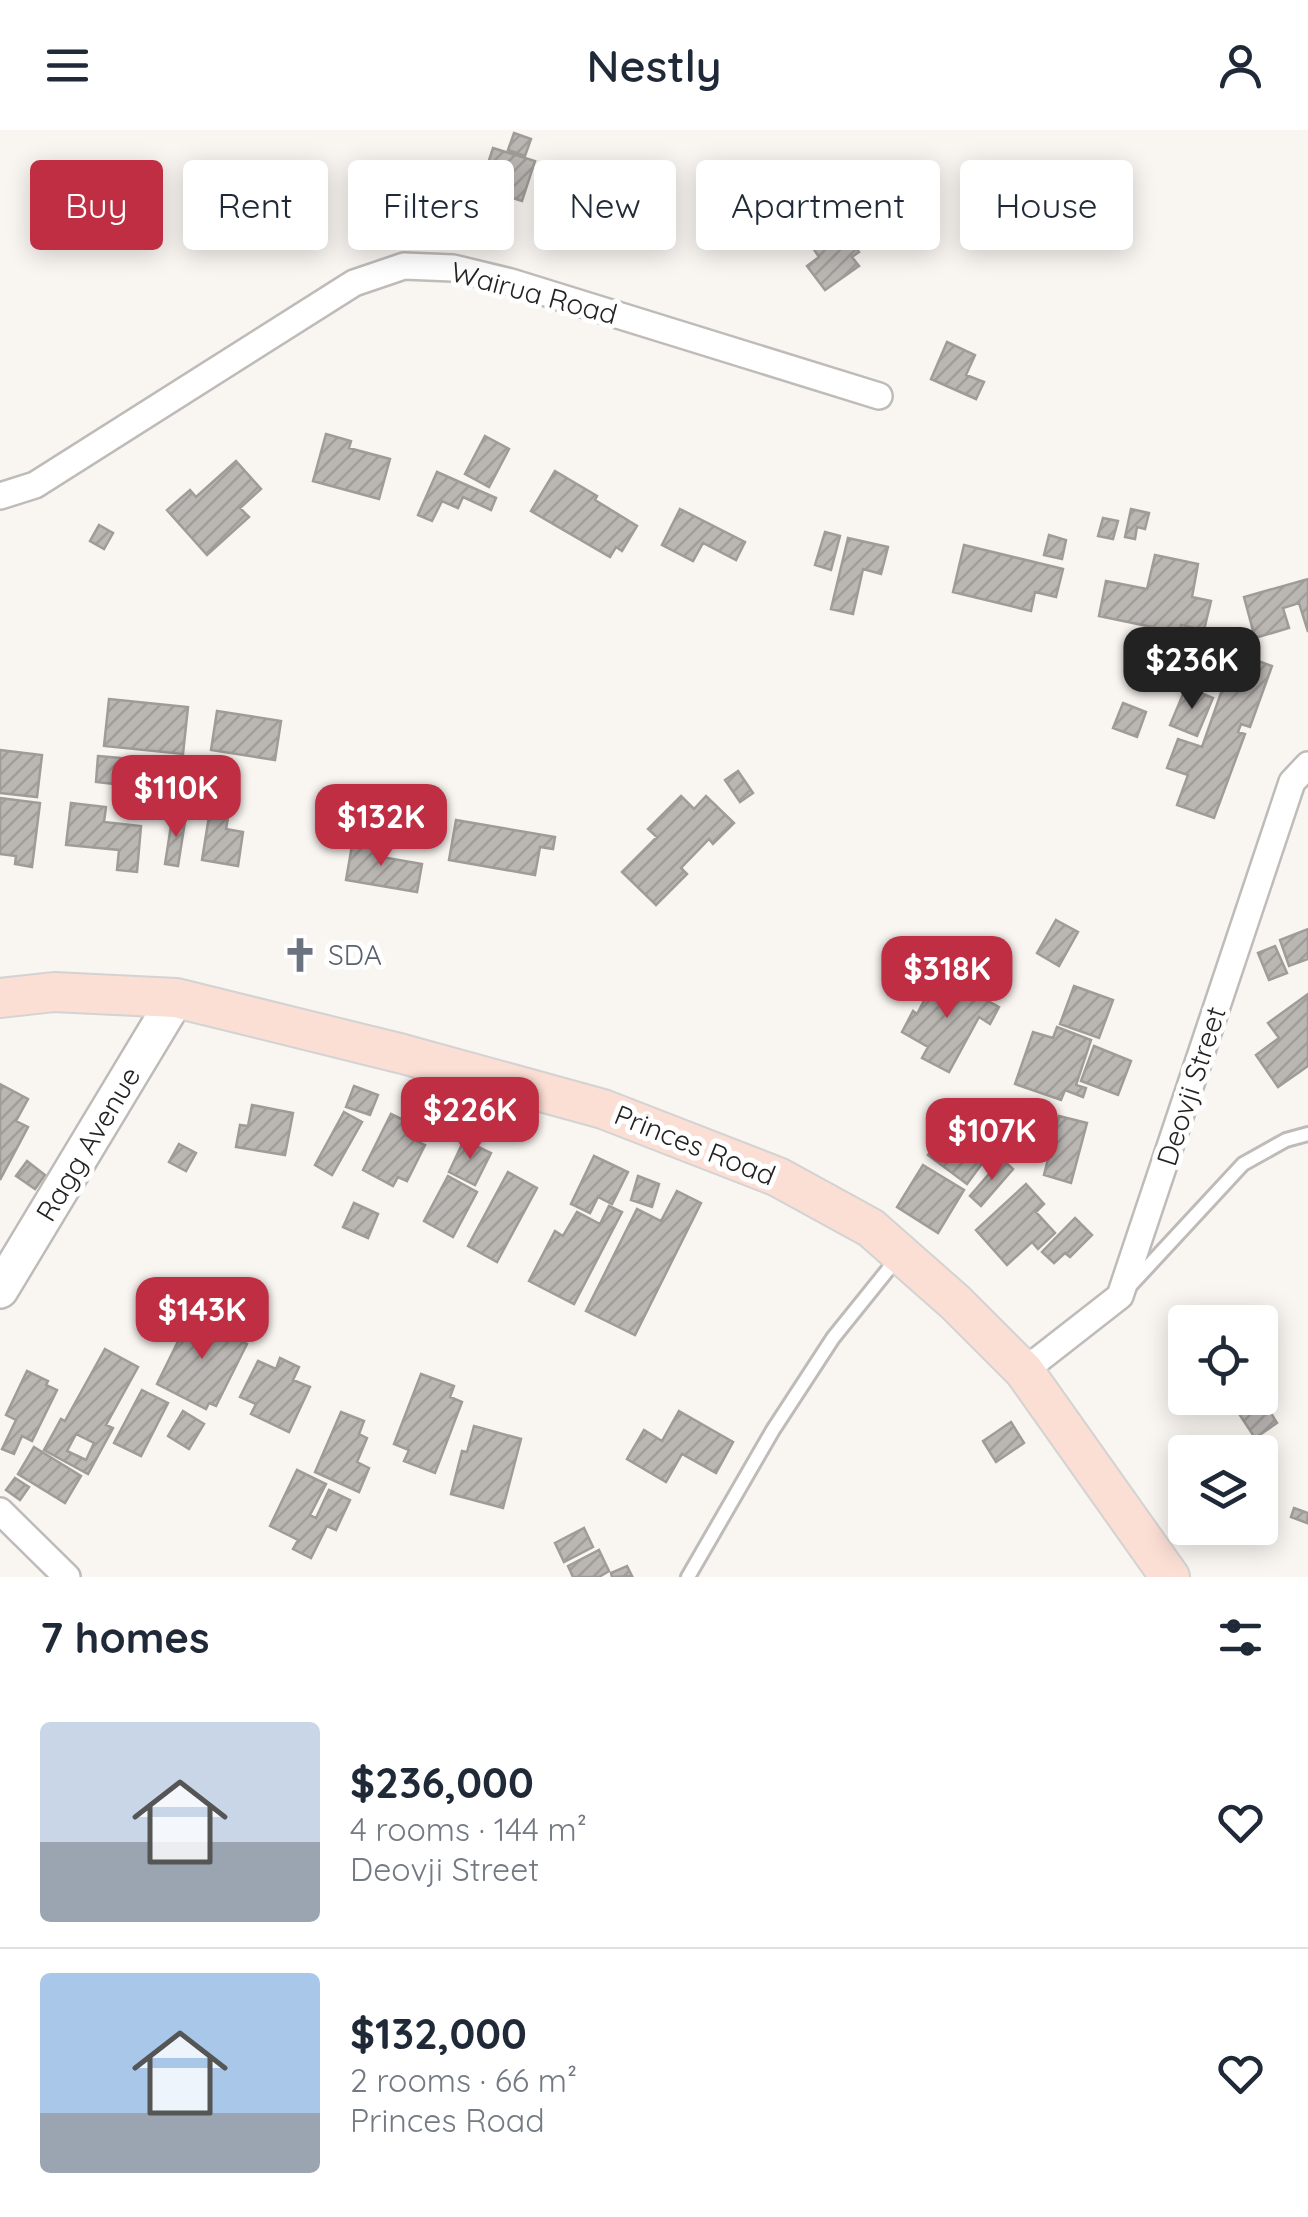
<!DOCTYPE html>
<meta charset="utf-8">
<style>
body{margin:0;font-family:Quicksand,sans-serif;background:#f2f2f3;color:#1f2937;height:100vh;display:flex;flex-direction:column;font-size:38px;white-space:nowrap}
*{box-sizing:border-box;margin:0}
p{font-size:32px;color:#747a83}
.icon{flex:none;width:55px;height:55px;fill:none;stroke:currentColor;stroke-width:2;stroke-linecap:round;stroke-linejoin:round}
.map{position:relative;height:1447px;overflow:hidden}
.details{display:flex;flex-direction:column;background:#fff;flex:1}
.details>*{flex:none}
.top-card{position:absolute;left:30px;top:30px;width:1250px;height:90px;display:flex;gap:20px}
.fabs{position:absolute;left:1168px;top:1175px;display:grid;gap:20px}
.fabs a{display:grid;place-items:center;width:110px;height:110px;border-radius:10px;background:#fff;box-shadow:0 5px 25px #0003;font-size:50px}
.price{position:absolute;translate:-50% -85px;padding:0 22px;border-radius:20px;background:#bf2e42;color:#fff;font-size:32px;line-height:65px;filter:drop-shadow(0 2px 5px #0008)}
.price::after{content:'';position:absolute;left:50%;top:60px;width:30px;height:22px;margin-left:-15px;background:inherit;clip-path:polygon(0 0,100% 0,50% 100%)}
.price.on{background:#222;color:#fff}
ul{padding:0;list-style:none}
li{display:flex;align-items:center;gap:30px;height:250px;padding:0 40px}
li+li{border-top:2px solid #e0e1e3}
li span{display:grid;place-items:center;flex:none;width:280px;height:200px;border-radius:10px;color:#555}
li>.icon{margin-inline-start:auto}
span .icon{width:120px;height:120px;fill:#fffc;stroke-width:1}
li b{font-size:42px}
h2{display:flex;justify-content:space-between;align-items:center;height:120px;padding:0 40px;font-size:42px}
.pill{padding:0 35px;border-radius:10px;background:#fff;box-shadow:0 5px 25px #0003;font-size:35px;line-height:90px}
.pill.on{background:#bf2e42;color:#fff}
header{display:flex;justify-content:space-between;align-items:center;height:130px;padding:0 40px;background:#fff;font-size:45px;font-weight:600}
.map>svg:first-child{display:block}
.building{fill:url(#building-hatch);stroke:#9f9c98;stroke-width:2.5;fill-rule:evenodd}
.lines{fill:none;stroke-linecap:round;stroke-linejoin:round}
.service-casing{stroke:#bfbbb8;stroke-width:18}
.minor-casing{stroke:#bfbbb8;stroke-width:30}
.secondary-casing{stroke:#bfbbb8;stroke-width:40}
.primary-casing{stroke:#d3d3d3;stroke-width:42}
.service{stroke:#fff;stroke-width:12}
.minor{stroke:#fff;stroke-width:25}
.secondary{stroke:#fff;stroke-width:35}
.primary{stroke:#fbded4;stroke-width:38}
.labels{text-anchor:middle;stroke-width:10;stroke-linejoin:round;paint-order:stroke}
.street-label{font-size:28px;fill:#252322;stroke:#fff}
.worship-label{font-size:28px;fill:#5b616d;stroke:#fff;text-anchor:start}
</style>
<header><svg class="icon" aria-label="menu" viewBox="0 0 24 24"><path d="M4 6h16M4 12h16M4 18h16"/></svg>Nestly<svg class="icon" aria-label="person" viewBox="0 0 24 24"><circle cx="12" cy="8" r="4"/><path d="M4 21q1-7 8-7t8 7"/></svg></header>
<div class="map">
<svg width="1308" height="1447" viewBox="0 0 1308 1447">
<defs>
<pattern id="building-hatch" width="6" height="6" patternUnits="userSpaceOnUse" patternTransform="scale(2.5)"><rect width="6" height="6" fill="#bab7b3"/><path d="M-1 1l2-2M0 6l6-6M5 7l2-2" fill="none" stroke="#a09d9a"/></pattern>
</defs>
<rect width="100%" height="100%" fill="#f9f5f1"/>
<path class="building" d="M 514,3 L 531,9 L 525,26 L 508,20 Z
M 493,18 L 535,31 L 522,71 L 480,58 Z
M 586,35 L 612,45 L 609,55 L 616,57 L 612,69 L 618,71 L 607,101 L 567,86 Z
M 847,105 L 859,122 L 852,127 L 859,136 L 825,160 L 807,136 L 819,127 L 813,118 L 828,107 L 834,115 Z
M 947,212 L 975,225 L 966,245 L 984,252 L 976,269 L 931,249 Z
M 326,304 L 351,311 L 349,318 L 390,329 L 379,369 L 313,351 Z
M 485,306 L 509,319 L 489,357 L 465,344 Z
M 236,331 L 261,359 L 240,378 L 249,387 L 207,425 L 167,380 L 190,360 L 196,367 Z
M 555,341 L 597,366 L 595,370 L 637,396 L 622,421 L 616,417 L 610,427 L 531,381 Z
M 437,342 L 496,368 L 491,380 L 463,367 L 458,378 L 442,371 L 432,391 L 418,385 Z
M 680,379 L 745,412 L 736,430 L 703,413 L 693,431 L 662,415 Z
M 1131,379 L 1149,383 L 1145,399 L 1137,397 L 1135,409 L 1125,407 Z
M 1103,388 L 1118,391 L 1113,409 L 1098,406 Z
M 99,395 L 113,403 L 104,419 L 90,411 Z
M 825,402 L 840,406 L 831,440 L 815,435 Z
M 1049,405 L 1066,410 L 1062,429 L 1044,425 Z
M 848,408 L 888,417 L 881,444 L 863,439 L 853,484 L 831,479 Z
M 964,415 L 1063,439 L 1056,467 L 1035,462 L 1031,481 L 953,462 Z
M 1155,425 L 1198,434 L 1192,467 L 1211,471 L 1204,500 L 1181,495 L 1178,511 L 1150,506 L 1152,497 L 1099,486 L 1106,451 L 1147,459 Z
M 1308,449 L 1308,502 L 1299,473 L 1283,478 L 1289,498 L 1255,508 L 1244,467 Z
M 1224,529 L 1250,538 L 1253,529 L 1272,536 L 1250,597 L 1241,594 L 1238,602 L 1245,604 L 1214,688 L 1177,675 L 1188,645 L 1167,638 L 1178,609 L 1202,617 L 1222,560 L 1214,557 Z
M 1186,557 L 1213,568 L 1197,606 L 1170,595 Z
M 109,569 L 188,577 L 183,624 L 104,616 Z
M 1123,573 L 1146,582 L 1137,607 L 1113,598 Z
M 217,581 L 281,591 L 275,630 L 211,620 Z
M 0,620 L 42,625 L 37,667 L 0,663 Z
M 98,626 L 143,630 L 141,657 L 96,652 Z
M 151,632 L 178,634 L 175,667 L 148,664 Z
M 738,641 L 753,663 L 740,672 L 725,650 Z
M 681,666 L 694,679 L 706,666 L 734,693 L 713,714 L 709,709 L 681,738 L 687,744 L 656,775 L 622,742 L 657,707 L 648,699 Z
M 0,668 L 40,673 L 32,737 L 15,734 L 16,726 L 0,724 Z
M 71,673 L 106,677 L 104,692 L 141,696 L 137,742 L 117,740 L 119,720 L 66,715 Z
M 211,674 L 230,677 L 226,699 L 243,702 L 238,736 L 202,730 Z
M 173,683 L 186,685 L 178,736 L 165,734 Z
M 456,690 L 555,707 L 553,719 L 540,717 L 535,745 L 449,730 Z
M 353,710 L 378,714 L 376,726 L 422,734 L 417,762 L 346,750 Z
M 1056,790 L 1078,802 L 1059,836 L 1037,823 Z
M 1308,799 L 1308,829 L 1289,836 L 1280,810 Z
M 1275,816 L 1287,843 L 1269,850 L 1258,823 Z
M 938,844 L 999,877 L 990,894 L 979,887 L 949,942 L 922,928 L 928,917 L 902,902 L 913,881 L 917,884 Z
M 1074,856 L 1113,870 L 1099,908 L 1060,894 Z
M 1308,864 L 1308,936 L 1278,957 L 1256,925 L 1279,908 L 1268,893 Z
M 1057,897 L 1091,910 L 1076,955 L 1086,958 L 1083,967 L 1065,960 L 1061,970 L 1015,954 L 1033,902 L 1053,908 Z
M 1094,916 L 1131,931 L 1118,965 L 1081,951 Z
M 0,954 L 28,969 L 16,991 L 28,997 L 0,1050 Z
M 354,956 L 378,965 L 370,985 L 346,977 Z
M 430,966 L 456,976 L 445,1005 L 419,996 Z
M 252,975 L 293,983 L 285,1025 L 236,1017 L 240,995 L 248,996 Z
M 344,982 L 362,992 L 332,1045 L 315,1035 Z
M 391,984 L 418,997 L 412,1009 L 425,1015 L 407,1051 L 398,1047 L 393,1056 L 363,1040 Z
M 1059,986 L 1087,993 L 1071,1053 L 1044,1045 Z
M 952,991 L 992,1020 L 967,1054 L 928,1025 Z
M 464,1010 L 491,1023 L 475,1055 L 449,1042 Z
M 179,1014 L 196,1023 L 186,1041 L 169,1032 Z
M 594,1026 L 628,1042 L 612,1074 L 598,1067 L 590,1083 L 571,1074 Z
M 1002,1029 L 1013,1039 L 981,1076 L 970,1066 Z
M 27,1031 L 45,1045 L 35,1059 L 16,1046 Z
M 923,1035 L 964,1060 L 938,1103 L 897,1077 Z
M 508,1042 L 537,1058 L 497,1132 L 468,1116 Z
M 448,1046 L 477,1062 L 453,1107 L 424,1091 Z
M 638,1046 L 659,1054 L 652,1077 L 631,1070 Z
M 1026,1054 L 1044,1074 L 1036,1082 L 1055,1103 L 1038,1119 L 1032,1112 L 1007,1135 L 976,1100 Z
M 677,1061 L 701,1073 L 635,1205 L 586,1181 L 637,1079 L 661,1091 Z
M 354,1073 L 378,1084 L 368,1108 L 343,1097 Z
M 609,1076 L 622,1082 L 574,1174 L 529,1151 L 555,1101 L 563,1106 L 577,1082 L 600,1094 Z
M 1075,1088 L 1092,1105 L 1070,1127 L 1065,1123 L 1054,1133 L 1042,1122 Z
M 193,1181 L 236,1203 L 233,1208 L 247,1214 L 216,1276 L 209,1273 L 206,1279 L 157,1254 Z
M 105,1219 L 138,1237 L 106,1295 L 113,1298 L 88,1344 L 44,1320 L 61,1289 L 65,1291 ZM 76,1304 L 94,1313 L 86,1330 L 67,1321 Z
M 280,1228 L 299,1237 L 293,1250 L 310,1257 L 289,1302 L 251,1284 L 256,1274 L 240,1267 L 258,1231 L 276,1239 Z
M 27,1241 L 48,1251 L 46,1255 L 57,1260 L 32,1311 L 22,1306 L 14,1324 L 2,1319 L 16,1290 L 6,1285 Z
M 421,1244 L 454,1256 L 450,1267 L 462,1272 L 435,1343 L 404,1331 L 409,1320 L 394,1314 Z
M 142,1260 L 168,1273 L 141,1326 L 114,1313 Z
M 1246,1268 L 1256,1268 L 1260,1275 L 1264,1272 L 1277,1293 L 1255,1308 L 1234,1276 Z
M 183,1281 L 204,1294 L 189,1319 L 168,1306 Z
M 679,1281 L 733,1312 L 716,1343 L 682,1324 L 666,1352 L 627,1329 L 644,1300 L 662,1311 Z
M 341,1282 L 364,1291 L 359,1304 L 367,1308 L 357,1332 L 369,1338 L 359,1362 L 315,1342 Z
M 1011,1292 L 1024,1313 L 996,1332 L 983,1311 Z
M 474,1296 L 521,1309 L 503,1378 L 451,1364 L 462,1321 L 467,1322 Z
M 34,1317 L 81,1346 L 65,1373 L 18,1344 Z
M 297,1340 L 326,1354 L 310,1385 L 316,1388 L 329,1360 L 350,1370 L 336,1400 L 327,1396 L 311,1428 L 293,1419 L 298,1410 L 270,1396 Z
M 15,1348 L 29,1357 L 20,1370 L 6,1360 Z
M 1294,1378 L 1308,1383 L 1307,1393 L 1291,1387 Z
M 584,1398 L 593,1417 L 564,1432 L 555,1413 Z
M 599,1420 L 609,1441 L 599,1447 L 573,1447 L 568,1436 Z
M 627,1436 L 632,1446 L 612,1447 L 611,1443 Z"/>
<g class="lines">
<defs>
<path id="service" d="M 1129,1157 L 1243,1034 L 1286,1010 L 1308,1004
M 688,1447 L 773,1300 L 833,1208 L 899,1126"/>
<path id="minor" d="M 0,366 L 35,355 L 354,153 L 404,136 L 453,138 L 511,152 L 879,266
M 1024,1241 L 1120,1166 L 1292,652 L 1308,635
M 0,1381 L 67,1447"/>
<path id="secondary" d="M 0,1160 L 176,868"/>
<path id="primary" d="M 0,868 L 54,862 L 176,868 L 403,924 L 603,979 L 778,1047 L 871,1098 L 955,1172 L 1024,1241 L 1170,1447"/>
</defs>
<use href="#service" class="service-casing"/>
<use href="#minor" class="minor-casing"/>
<use href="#secondary" class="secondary-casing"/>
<use href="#primary" class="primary-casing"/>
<use href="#service" class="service"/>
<use href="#minor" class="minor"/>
<use href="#secondary" class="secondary"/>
<use href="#primary" class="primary"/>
</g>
<defs>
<symbol id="church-bare" viewBox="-9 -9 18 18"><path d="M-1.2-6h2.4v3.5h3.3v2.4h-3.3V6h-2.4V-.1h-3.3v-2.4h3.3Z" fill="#6b7280" stroke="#fff" stroke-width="2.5" paint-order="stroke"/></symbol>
</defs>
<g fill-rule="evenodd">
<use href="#church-bare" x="275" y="800" width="50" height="50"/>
</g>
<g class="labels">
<g class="street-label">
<text transform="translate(534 163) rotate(15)" y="10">Wairua Road</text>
<text transform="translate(1191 956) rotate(-72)" y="10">Deovji Street</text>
<text transform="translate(88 1014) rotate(-59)" y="10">Ragg Avenue</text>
<text transform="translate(695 1015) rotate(22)" y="10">Princes Road</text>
</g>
<g class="worship-label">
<text x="328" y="835">SDA</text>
</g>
</g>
</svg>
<div class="fabs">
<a><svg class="icon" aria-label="locate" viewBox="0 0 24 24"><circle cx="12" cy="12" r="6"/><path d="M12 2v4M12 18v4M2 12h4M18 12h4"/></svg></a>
<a><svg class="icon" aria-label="layers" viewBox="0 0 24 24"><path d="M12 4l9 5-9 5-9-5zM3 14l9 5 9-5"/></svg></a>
</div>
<b class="price on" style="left:1192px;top:582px">$236K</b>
<b class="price" style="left:176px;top:710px">$110K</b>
<b class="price" style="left:381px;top:739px">$132K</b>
<b class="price" style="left:947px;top:891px">$318K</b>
<b class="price" style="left:470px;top:1032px">$226K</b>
<b class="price" style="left:992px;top:1053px">$107K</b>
<b class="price" style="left:202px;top:1232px">$143K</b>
<div class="top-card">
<a class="pill on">Buy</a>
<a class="pill">Rent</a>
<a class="pill">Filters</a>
<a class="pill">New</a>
<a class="pill">Apartment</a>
<a class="pill">House</a>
</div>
</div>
<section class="details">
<h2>7 homes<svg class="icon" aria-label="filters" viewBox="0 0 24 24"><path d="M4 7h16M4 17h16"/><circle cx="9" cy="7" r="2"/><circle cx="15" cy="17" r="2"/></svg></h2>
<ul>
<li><span style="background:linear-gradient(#c9d6e8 60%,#9aa5b1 0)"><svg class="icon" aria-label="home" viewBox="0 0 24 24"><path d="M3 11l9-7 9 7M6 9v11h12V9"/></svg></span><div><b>$236,000</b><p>4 rooms · 144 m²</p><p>Deovji Street</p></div><svg class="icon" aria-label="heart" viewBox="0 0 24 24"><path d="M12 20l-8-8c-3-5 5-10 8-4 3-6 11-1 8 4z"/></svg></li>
<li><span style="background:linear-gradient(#a9c7e8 70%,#9aa5b1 0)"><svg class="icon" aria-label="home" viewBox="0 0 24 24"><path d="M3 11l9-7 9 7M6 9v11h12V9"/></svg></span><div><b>$132,000</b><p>2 rooms · 66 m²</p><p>Princes Road</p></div><svg class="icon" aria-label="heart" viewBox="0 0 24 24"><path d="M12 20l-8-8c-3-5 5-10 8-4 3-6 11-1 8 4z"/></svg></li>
</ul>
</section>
